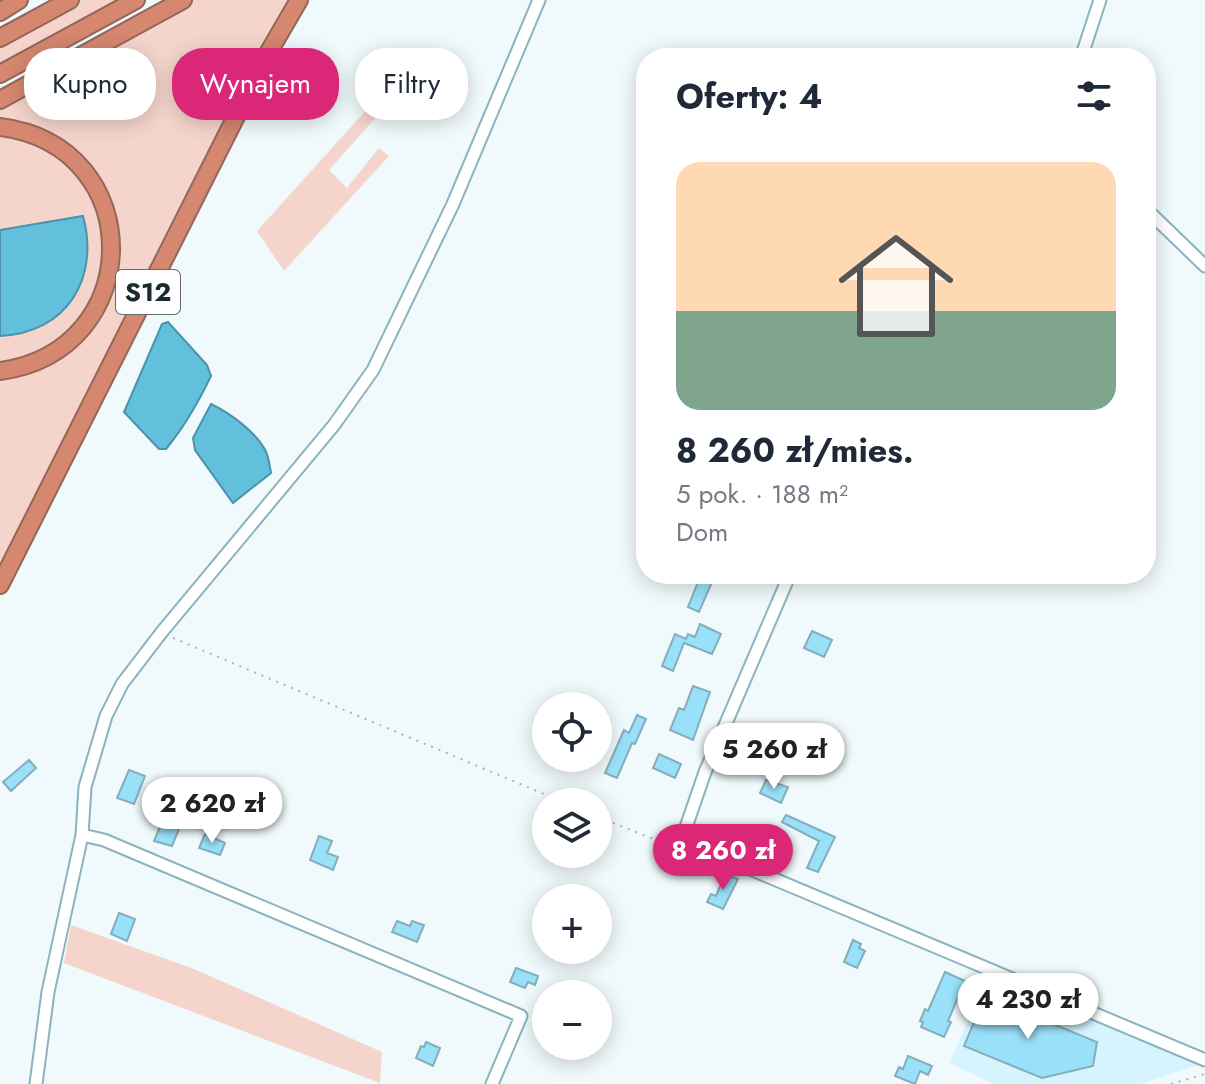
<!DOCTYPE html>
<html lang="pl">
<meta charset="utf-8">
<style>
body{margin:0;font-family:Jost,sans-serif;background:#f6f6f7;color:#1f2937;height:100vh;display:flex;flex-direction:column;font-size:30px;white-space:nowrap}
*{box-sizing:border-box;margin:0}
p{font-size:26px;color:#747a83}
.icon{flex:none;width:44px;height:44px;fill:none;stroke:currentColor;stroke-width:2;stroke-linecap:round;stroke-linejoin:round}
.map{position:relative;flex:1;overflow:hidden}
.details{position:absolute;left:636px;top:48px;width:520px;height:536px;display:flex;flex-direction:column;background:#fff;border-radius:32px;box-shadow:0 4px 20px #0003}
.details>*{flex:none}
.top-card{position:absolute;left:24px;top:48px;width:492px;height:72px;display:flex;gap:16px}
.buttons{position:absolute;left:532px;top:692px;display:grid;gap:16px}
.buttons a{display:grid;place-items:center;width:80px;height:80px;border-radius:50%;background:#fff;box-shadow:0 4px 20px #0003;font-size:40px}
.price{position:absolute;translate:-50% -68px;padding:0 18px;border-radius:28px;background:#fff;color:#222;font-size:26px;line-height:52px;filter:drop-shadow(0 2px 4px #0008)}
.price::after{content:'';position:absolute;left:50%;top:48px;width:24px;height:18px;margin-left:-12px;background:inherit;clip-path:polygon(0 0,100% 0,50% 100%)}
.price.on{background:#db2777;color:#fff}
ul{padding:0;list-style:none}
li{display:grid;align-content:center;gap:16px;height:424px;padding:0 40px}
li span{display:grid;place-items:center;height:248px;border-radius:24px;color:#555}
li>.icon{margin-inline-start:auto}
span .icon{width:144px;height:144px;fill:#fffc;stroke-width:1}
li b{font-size:34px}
h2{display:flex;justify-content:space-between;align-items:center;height:96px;padding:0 40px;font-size:34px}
.chip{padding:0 28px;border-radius:32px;background:#fff;box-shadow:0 4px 20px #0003;font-size:28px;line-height:72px}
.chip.on{background:#db2777;color:#fff}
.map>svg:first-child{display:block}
.built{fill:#d5f4fe}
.green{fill:#f5d5cb}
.water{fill:#62c0dd;stroke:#4c93a9;stroke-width:2}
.building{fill:#99e1f9;stroke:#85adbb;stroke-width:2}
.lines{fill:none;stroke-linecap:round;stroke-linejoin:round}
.minor-casing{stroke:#8ab3c0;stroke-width:15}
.highway-casing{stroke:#946759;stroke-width:20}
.path{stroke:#a8b4b7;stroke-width:2;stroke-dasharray:2 6;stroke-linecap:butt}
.minor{stroke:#fff;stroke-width:11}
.highway{stroke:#d5876f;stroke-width:16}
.labels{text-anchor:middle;stroke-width:6;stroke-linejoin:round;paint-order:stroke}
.shield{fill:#fff;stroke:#5f6b6e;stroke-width:2}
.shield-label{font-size:26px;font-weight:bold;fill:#1a2b30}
</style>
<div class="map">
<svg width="1205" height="1084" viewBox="0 0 1205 1084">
<rect width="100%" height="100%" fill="#f0f9fb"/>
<path class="built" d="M 986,978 L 1200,1064 L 1141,1084 L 994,1084 L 950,1063 Z"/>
<path class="green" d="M 82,0 L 122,0 L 0,67 L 0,45 Z
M 194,0 L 291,0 L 0,570 L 0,375 C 22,364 43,352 65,341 C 73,337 85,333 91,326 C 102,316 109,297 113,283 C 133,204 80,130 0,121 L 0,106 L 57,78 L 74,87 L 68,74 L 71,67 Z
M 378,97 L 387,105 L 329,170 L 347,188 L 379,148 L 389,156 L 284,271 L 257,231 Z
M 0,134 C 16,139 39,143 53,152 C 118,197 120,287 61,338 C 55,342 49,350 42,354 C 30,360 13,361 0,365 Z
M 71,925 L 194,969 L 382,1052 L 380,1083 L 64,963 Z"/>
<path class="water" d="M 83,216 C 100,278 67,333 0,336 L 0,230 Z
M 168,322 L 207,365 L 211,376 C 198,403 185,426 166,449 L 159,449 L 124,412 L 162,324 Z
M 211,404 C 230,413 259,434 267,454 C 269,460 270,467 271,473 L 233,503 L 195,450 L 193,438 Z"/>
<path class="building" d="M 700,577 L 712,582 L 699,612 L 688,607 Z
M 700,624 L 721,634 L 712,654 L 684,643 L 673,671 L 662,666 L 675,634 L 686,639 L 688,634 L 695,637 Z
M 812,631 L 832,640 L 824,657 L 804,648 Z
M 693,686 L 710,692 L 693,740 L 670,730 L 679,708 L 684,710 Z
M 637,715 L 646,719 L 635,744 L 632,743 L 617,778 L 605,773 L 624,730 L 629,733 Z
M 659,754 L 681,764 L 675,778 L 653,768 Z
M 29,760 L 36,768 L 11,791 L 3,782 Z
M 129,770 L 145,776 L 134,804 L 117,798 Z
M 766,780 L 788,787 L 781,803 L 760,793 Z
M 171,800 L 188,807 L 172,846 L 154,841 Z
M 786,815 L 835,837 L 818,872 L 807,868 L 819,841 L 782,822 Z
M 205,834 L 225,843 L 220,855 L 199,848 Z
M 319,836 L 332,841 L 327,853 L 338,857 L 333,870 L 310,860 Z
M 725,874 L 738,879 L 723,909 L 707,902 L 711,894 L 716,896 Z
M 119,913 L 135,919 L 127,941 L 111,934 Z
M 397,921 L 410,926 L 412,921 L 424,925 L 417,942 L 392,932 Z
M 853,940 L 861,944 L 859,948 L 865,951 L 857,968 L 844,962 Z
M 516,968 L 538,976 L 535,985 L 528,982 L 525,988 L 510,982 Z
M 945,972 L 965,981 L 948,1021 L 951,1022 L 944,1037 L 921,1027 L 923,1022 L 920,1021 L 925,1009 L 928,1011 Z
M 985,996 L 1097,1042 L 1093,1066 L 1042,1078 L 964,1046 Z
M 426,1042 L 440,1048 L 433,1066 L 416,1058 L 421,1046 L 424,1047 Z
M 908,1056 L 932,1066 L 928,1075 L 920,1071 L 915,1084 L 895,1076 L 899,1067 L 903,1069 Z"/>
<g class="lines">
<defs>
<path id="minor" d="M 1081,58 L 1100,0
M 58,68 L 72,93
M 1146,209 L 1205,266
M 790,574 L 705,772 L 684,833 L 686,842 L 1205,1060
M 82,835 L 104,840 L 521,1016 L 492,1084
M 36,1084 L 48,992 L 82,835 L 85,787 L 106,716 L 122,684 L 161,633 L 334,425 L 373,370 L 453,204 L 539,0"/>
<path id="highway" d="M 0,12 L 19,0
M 0,38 L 70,0
M 0,74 L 136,0
M 0,100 L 183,0
M 0,127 C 149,146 147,351 0,371
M 0,585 L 267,55 L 299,0"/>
</defs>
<use href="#minor" class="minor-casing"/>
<use href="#highway" class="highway-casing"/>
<path class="path" d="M 173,638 L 563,802
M 598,817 L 666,844 L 675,843
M 1171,1084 L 1205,1074"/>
<use href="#minor" class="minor"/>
<use href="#highway" class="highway"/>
</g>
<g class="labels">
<rect class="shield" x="116" y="270" width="64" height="44" rx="6"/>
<g class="shield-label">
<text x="148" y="301">S12</text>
</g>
</g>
</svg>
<div class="buttons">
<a><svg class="icon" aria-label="locate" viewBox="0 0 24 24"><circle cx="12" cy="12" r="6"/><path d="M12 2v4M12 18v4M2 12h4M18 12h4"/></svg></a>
<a><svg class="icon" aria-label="layers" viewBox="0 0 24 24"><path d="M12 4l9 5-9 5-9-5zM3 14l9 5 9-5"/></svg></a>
<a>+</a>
<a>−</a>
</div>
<b class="price" style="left:774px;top:791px">5 260 zł</b>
<b class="price" style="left:212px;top:845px">2 620 zł</b>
<b class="price on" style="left:723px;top:892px">8 260 zł</b>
<b class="price" style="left:1028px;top:1041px">4 230 zł</b>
<div class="top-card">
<a class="chip">Kupno</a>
<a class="chip on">Wynajem</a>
<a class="chip">Filtry</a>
</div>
<section class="details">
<h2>Oferty: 4<svg class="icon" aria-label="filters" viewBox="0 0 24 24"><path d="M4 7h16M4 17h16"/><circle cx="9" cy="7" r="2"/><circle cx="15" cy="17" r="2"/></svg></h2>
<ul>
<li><span style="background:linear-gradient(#ffd9b3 60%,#7fa58c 0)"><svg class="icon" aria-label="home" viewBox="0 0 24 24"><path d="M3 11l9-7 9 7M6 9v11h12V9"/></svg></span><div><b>8 260 zł/mies.</b><p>5 pok. · 188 m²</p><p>Dom</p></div></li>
</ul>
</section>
</div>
